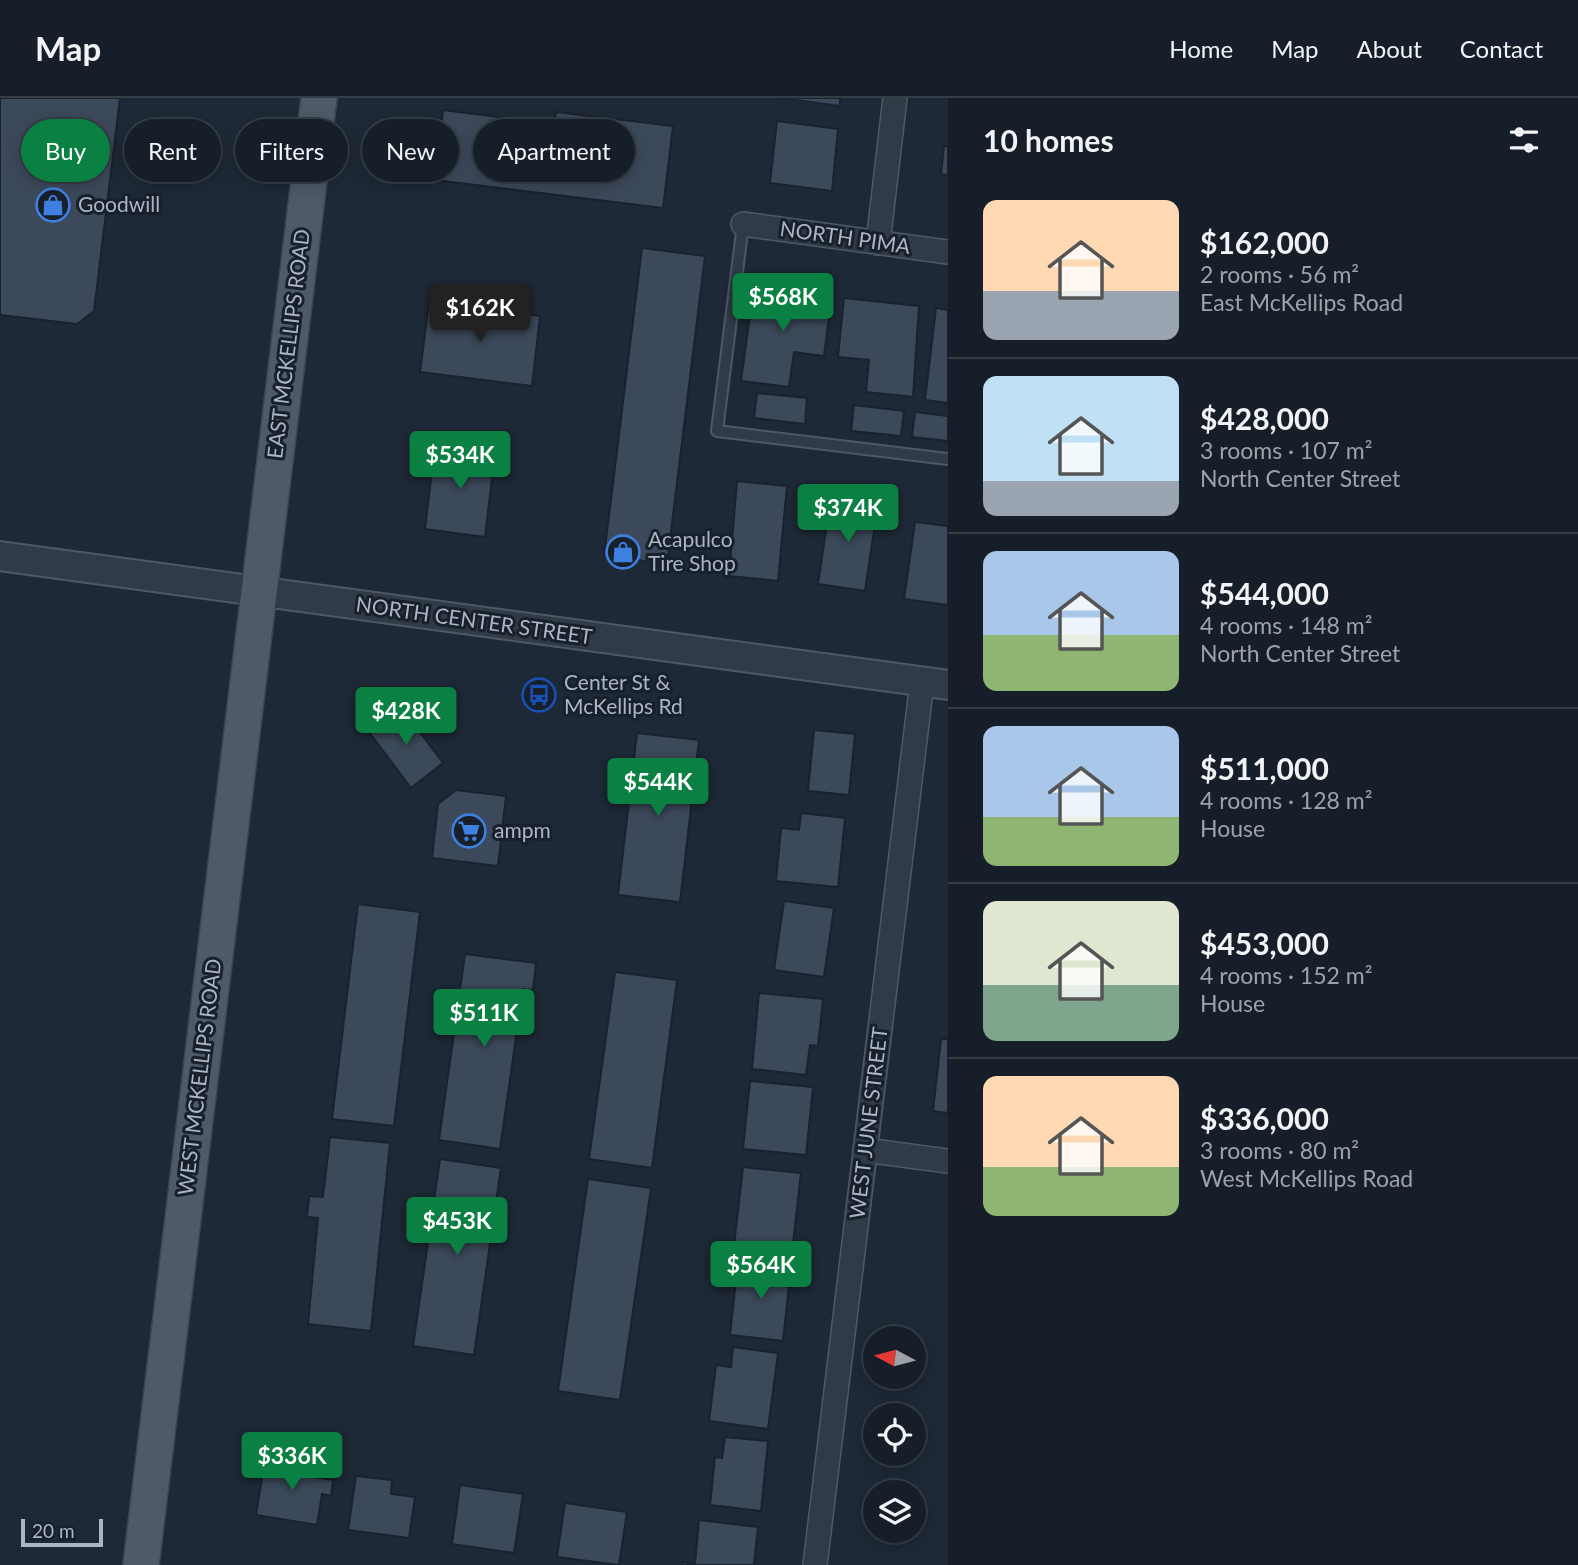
<!DOCTYPE html>
<meta charset="utf-8">
<style>
body{margin:0;font-family:Lato,sans-serif;background:#232c35;color:#f1f3f6;height:100vh;display:flex;flex-direction:column;font-size:26px;white-space:nowrap}
*{box-sizing:border-box;margin:0}
p{font-size:23px;color:#9ea2a8}
.icon{flex:none;width:38px;height:38px;fill:none;stroke:currentColor;stroke-width:2;stroke-linecap:round;stroke-linejoin:round}
.map{position:relative;flex:1;overflow:hidden}
.panel{display:flex;flex-direction:column;background:#161f29;width:630px}
.panel>*{flex:none}
.top-card{position:absolute;left:21px;top:21px;width:665px;height:63px;display:flex;gap:14px}
.needle{width:46px;rotate:277deg}
.fabs{position:absolute;left:863px;top:1228px;display:grid;gap:14px}
.fabs a{display:grid;place-items:center;width:63px;height:63px;border-radius:50%;background:#161f29;box-shadow:0 4px 18px #0003,0 0 0 2px #353d46;font-size:35px}
.scale{position:absolute;left:21px;bottom:18px;width:82px;box-sizing:border-box;padding-left:7px;border:4px solid #abb5c5;border-top:0;font-size:19px;line-height:24px;white-space:nowrap;color:#abb5c5;-webkit-text-stroke:5px #17202b;paint-order:stroke}
.price{position:absolute;translate:-50% -60px;padding:0 16px;border-radius:7px;background:#0b8043;color:#fff;font-size:23px;line-height:46px;filter:drop-shadow(0 2px 4px #0008)}
.price::after{content:'';position:absolute;left:50%;top:42px;width:21px;height:16px;margin-left:-10px;background:inherit;clip-path:polygon(0 0,100% 0,50% 100%)}
.price.selected{background:#222;color:#fff}
ul{padding:0;list-style:none}
li{display:flex;align-items:center;gap:21px;height:175px;padding:0 35px}
li+li{border-top:2px solid #353d46}
li span{display:grid;place-items:center;flex:none;width:196px;height:140px;border-radius:14px;color:#555}
li>.icon{margin-inline-start:auto}
span .icon{width:84px;height:84px;fill:#fffc;stroke-width:1}
li b{font-size:30px}
h2{display:flex;justify-content:space-between;align-items:center;height:84px;padding:0 35px;font-size:30px}
.tag{padding:0 24px;border-radius:32px;background:#161f29;box-shadow:0 4px 18px #0003,0 0 0 2px #353d46;font-size:24px;line-height:63px}
.tag.selected{background:#0b8043;color:#fff}
header{display:flex;align-items:center;gap:42px;box-sizing:border-box;height:98px;padding:0 35px;background:#161f29;border-bottom:2px solid #353d46}
header strong{font-size:33px}
nav{display:flex;gap:38px;margin-inline-start:auto;font-size:24px}
main{display:flex;flex:1;min-height:0}
.map>svg:first-child{display:block}
.building{fill:#3c495a;stroke:#19222e;stroke-width:2}
.lines{fill:none;stroke-linecap:round;stroke-linejoin:round}
.service-casing{stroke:#4f5866;stroke-width:14}
.minor-casing{stroke:#4f5866;stroke-width:26}
.tertiary-casing{stroke:#4f5866;stroke-width:32}
.primary-casing{stroke:#3b4451;stroke-width:38}
.service{stroke:#313b47;stroke-width:10}
.minor{stroke:#313b47;stroke-width:23}
.tertiary{stroke:#313b47;stroke-width:28}
.primary{stroke:#4f5a68;stroke-width:35}
.labels{text-anchor:middle;stroke-width:6;stroke-linejoin:round;paint-order:stroke}
.poi-label{font-size:21px;fill:#abb5c5;stroke:#17202b;text-anchor:start}
.street-label{font-size:21px;fill:#abb5c5;stroke:#17202b}
</style>
<header>
<strong>Map</strong>
<nav><a>Home</a><a>Map</a><a>About</a><a>Contact</a></nav>
</header>
<main>
<div class="map">
<svg width="948" height="1467" viewBox="0 0 948 1467">
<rect width="100%" height="100%" fill="#1e2937"/>
<path class="building" d="M 0,0 L 120,0 L 94,213 L 77,226 L 0,217 Z
M 780,0 L 840,0 L 840,8 Z
M 443,12 L 554,26 L 556,14 L 673,28 L 663,110 L 435,82 Z
M 777,23 L 838,31 L 832,93 L 770,85 Z
M 944,48 L 948,48 L 948,77 L 941,76 Z
M 642,150 L 705,158 L 667,466 L 604,458 Z
M 754,187 L 832,197 L 824,258 L 794,254 L 789,289 L 741,283 Z
M 844,200 L 919,208 L 913,299 L 866,294 L 869,262 L 838,259 Z
M 429,204 L 540,218 L 532,288 L 420,274 Z
M 936,210 L 948,212 L 948,305 L 925,302 Z
M 757,295 L 807,300 L 805,326 L 754,320 Z
M 854,307 L 904,313 L 901,338 L 851,333 Z
M 915,314 L 948,318 L 948,343 L 912,339 Z
M 435,348 L 495,355 L 485,439 L 425,431 Z
M 737,383 L 787,388 L 778,483 L 729,478 Z
M 831,399 L 878,406 L 865,493 L 818,486 Z
M 915,424 L 948,428 L 948,507 L 904,501 Z
M 527,591 L 549,595 L 548,606 L 525,603 Z
M 401,609 L 443,665 L 411,690 L 369,634 Z
M 814,632 L 855,636 L 849,697 L 808,693 Z
M 637,635 L 699,642 L 680,804 L 618,797 Z
M 456,692 L 506,698 L 498,768 L 432,760 L 438,706 Z
M 801,715 L 845,720 L 838,789 L 776,783 L 781,730 L 799,732 Z
M 784,803 L 834,810 L 824,879 L 774,872 Z
M 358,806 L 420,814 L 394,1028 L 332,1021 Z
M 465,856 L 536,865 L 533,892 L 523,891 L 500,1051 L 439,1042 Z
M 615,874 L 677,882 L 652,1070 L 589,1061 Z
M 759,895 L 823,901 L 818,948 L 810,947 L 806,977 L 752,971 Z
M 941,941 L 948,941 L 948,1015 L 933,1013 Z
M 750,983 L 813,989 L 806,1057 L 743,1051 Z
M 330,1039 L 390,1045 L 371,1233 L 308,1226 L 318,1120 L 307,1119 L 309,1098 L 323,1099 Z
M 440,1061 L 501,1070 L 474,1257 L 413,1248 Z
M 743,1069 L 801,1075 L 792,1154 L 734,1147 Z
M 588,1081 L 651,1090 L 620,1302 L 558,1293 Z
M 738,1164 L 791,1169 L 783,1243 L 730,1237 Z
M 733,1249 L 778,1255 L 768,1331 L 709,1323 L 716,1267 L 731,1269 Z
M 725,1339 L 768,1343 L 761,1413 L 710,1407 L 715,1359 L 722,1360 Z
M 265,1361 L 316,1370 L 314,1379 L 333,1382 L 331,1398 L 322,1396 L 317,1427 L 256,1417 Z
M 356,1378 L 392,1382 L 391,1396 L 415,1399 L 409,1440 L 348,1432 Z
M 460,1387 L 523,1396 L 514,1455 L 452,1446 Z
M 565,1405 L 627,1414 L 619,1467 L 557,1459 Z
M 699,1422 L 758,1429 L 754,1467 L 682,1467 L 682,1464 L 695,1466 Z"/>
<g class="lines">
<defs>
<path id="service" d="M 743,126 L 717,333 L 948,361"/>
<path id="minor" d="M 743,126 L 948,154
M 878,145 L 895,0
M 865,1052 L 948,1063
M 815,1467 L 922,584"/>
<path id="tertiary" d="M 0,458 L 948,587"/>
<path id="primary" d="M 141,1467 L 319,0"/>
</defs>
<use href="#service" class="service-casing"/>
<use href="#minor" class="minor-casing"/>
<use href="#tertiary" class="tertiary-casing"/>
<use href="#primary" class="primary-casing"/>
<use href="#service" class="service"/>
<use href="#minor" class="minor"/>
<use href="#tertiary" class="tertiary"/>
<use href="#primary" class="primary"/>
</g>
<defs>
<symbol id="shop-ring" viewBox="-11 -11 22 22"><circle r="9.5" fill="#17202b" stroke="#3f7fe0" stroke-width="1.5"/><path d="M-5-2.5h2.3a2.7 3.5 0 0 1 5.4 0H5L5.5 6h-11ZM-1.5-2.5h3a1.5 2.3 0 0 0-3 0Z" fill="#3f7fe0"/></symbol>
<symbol id="bus-ring" viewBox="-11 -11 22 22"><circle r="9.5" fill="#17202b" stroke="#1a4fb4" stroke-width="1.5"/><path d="M-5-6H5V4H4V6H2V4H-2V6H-4V4H-5ZM-3.5-4V0h7V-4ZM-3.5 1.2v1.5H-2V1.2ZM2 1.2v1.5H3.5V1.2Z" fill="#1a4fb4"/></symbol>
<symbol id="supermarket-ring" viewBox="-11 -11 22 22"><circle r="9.5" fill="#17202b" stroke="#3f7fe0" stroke-width="1.5"/><path d="M-6-5.5h2.5l.6 2H6L4.5 2H-2.5L-4.4-4H-6ZM-1.5 3.2a1.3 1.3 0 1 0 .1 0ZM3 3.2a1.3 1.3 0 1 0 .1 0Z" fill="#3f7fe0"/></symbol>
</defs>
<g fill-rule="evenodd">
<use href="#shop-ring" x="34" y="88" width="38" height="38"/>
<use href="#shop-ring" x="604" y="435" width="38" height="38"/>
<use href="#bus-ring" x="520" y="578" width="38" height="38"/>
<use href="#supermarket-ring" x="450" y="714" width="38" height="38"/>
</g>
<g class="labels">
<g class="poi-label">
<text x="78" y="114">Goodwill</text>
<text x="648" y="449">Acapulco<tspan x="648" dy="24">Tire Shop</tspan></text>
<text x="564" y="592">Center St &amp;<tspan x="564" dy="24">McKellips Rd</tspan></text>
<text x="494" y="740">ampm</text>
</g>
<g class="street-label">
<text transform="translate(845 140) rotate(8)" y="7">NORTH PIMA</text>
<text transform="translate(289 246) rotate(-83)" y="7">EAST MCKELLIPS ROAD</text>
<text transform="translate(474 523) rotate(8)" y="7">NORTH CENTER STREET</text>
<text transform="translate(200 979) rotate(-83)" y="7">WEST MCKELLIPS ROAD</text>
<text transform="translate(869 1025) rotate(-83)" y="7">WEST JUNE STREET</text>
</g>
</g>
</svg>
<div class="fabs">
<a><svg class="needle" viewBox="-14 -14 28 28"><path d="M0-13l5 13h-10z" fill="#e53935"/><path d="M0 13l5-13h-10z" fill="#9ea2a8"/></svg></a>
<a><svg class="icon" aria-label="locate" viewBox="0 0 24 24"><circle cx="12" cy="12" r="6"/><path d="M12 2v4M12 18v4M2 12h4M18 12h4"/></svg></a>
<a><svg class="icon" aria-label="layers" viewBox="0 0 24 24"><path d="M12 4l9 5-9 5-9-5zM3 14l9 5 9-5"/></svg></a>
</div>
<div class="scale">20 m</div>
<b class="price" style="left:783px;top:235px">$568K</b>
<b class="price selected" style="left:480px;top:246px">$162K</b>
<b class="price" style="left:460px;top:393px">$534K</b>
<b class="price" style="left:848px;top:446px">$374K</b>
<b class="price" style="left:406px;top:649px">$428K</b>
<b class="price" style="left:658px;top:720px">$544K</b>
<b class="price" style="left:484px;top:951px">$511K</b>
<b class="price" style="left:457px;top:1159px">$453K</b>
<b class="price" style="left:761px;top:1203px">$564K</b>
<b class="price" style="left:292px;top:1394px">$336K</b>
<div class="top-card">
<a class="tag selected">Buy</a>
<a class="tag">Rent</a>
<a class="tag">Filters</a>
<a class="tag">New</a>
<a class="tag">Apartment</a>
</div>
</div>
<section class="panel">
<h2>10 homes<svg class="icon" aria-label="filters" viewBox="0 0 24 24"><path d="M4 7h16M4 17h16"/><circle cx="9" cy="7" r="2"/><circle cx="15" cy="17" r="2"/></svg></h2>
<ul>
<li><span style="background:linear-gradient(#ffd9b3 65%,#9aa5b1 0)"><svg class="icon" aria-label="home" viewBox="0 0 24 24"><path d="M3 11l9-7 9 7M6 9v11h12V9"/></svg></span><div><b>$162,000</b><p>2 rooms · 56 m²</p><p>East McKellips Road</p></div></li>
<li><span style="background:linear-gradient(#bfe0f5 75%,#9aa5b1 0)"><svg class="icon" aria-label="home" viewBox="0 0 24 24"><path d="M3 11l9-7 9 7M6 9v11h12V9"/></svg></span><div><b>$428,000</b><p>3 rooms · 107 m²</p><p>North Center Street</p></div></li>
<li><span style="background:linear-gradient(#a9c7e8 60%,#8fb573 0)"><svg class="icon" aria-label="home" viewBox="0 0 24 24"><path d="M3 11l9-7 9 7M6 9v11h12V9"/></svg></span><div><b>$544,000</b><p>4 rooms · 148 m²</p><p>North Center Street</p></div></li>
<li><span style="background:linear-gradient(#a9c7e8 65%,#8fb573 0)"><svg class="icon" aria-label="home" viewBox="0 0 24 24"><path d="M3 11l9-7 9 7M6 9v11h12V9"/></svg></span><div><b>$511,000</b><p>4 rooms · 128 m²</p><p>House</p></div></li>
<li><span style="background:linear-gradient(#dfe7d0 60%,#7fa58c 0)"><svg class="icon" aria-label="home" viewBox="0 0 24 24"><path d="M3 11l9-7 9 7M6 9v11h12V9"/></svg></span><div><b>$453,000</b><p>4 rooms · 152 m²</p><p>House</p></div></li>
<li><span style="background:linear-gradient(#ffd9b3 65%,#8fb573 0)"><svg class="icon" aria-label="home" viewBox="0 0 24 24"><path d="M3 11l9-7 9 7M6 9v11h12V9"/></svg></span><div><b>$336,000</b><p>3 rooms · 80 m²</p><p>West McKellips Road</p></div></li>
</ul>
</section>
</main>
